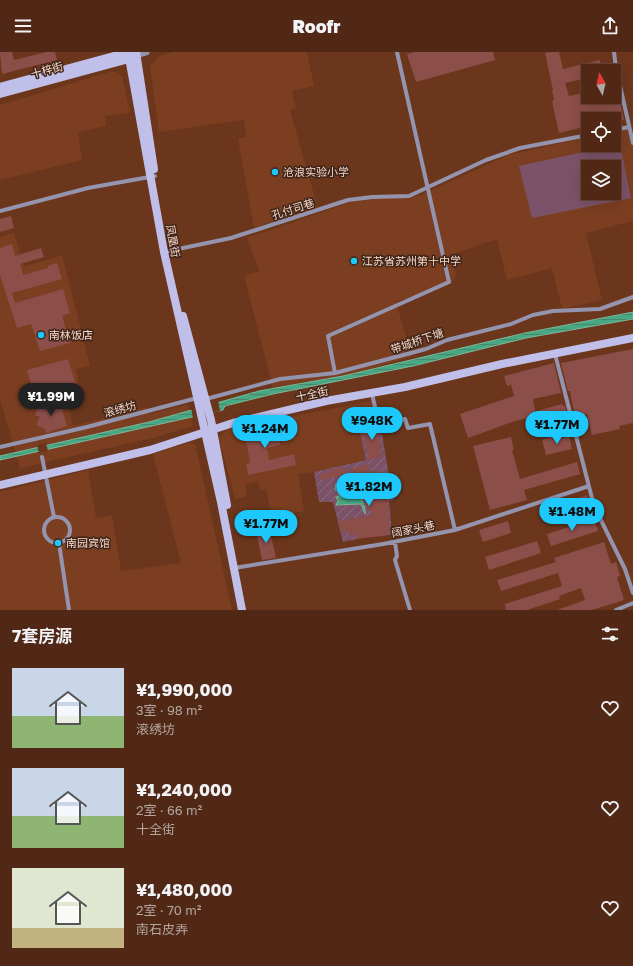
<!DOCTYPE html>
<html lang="zh">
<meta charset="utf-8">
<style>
body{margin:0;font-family:"Golos Text","Noto Sans SC",sans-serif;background:#56301e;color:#f1f3f6;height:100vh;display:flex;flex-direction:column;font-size:15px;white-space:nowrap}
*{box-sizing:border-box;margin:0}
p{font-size:13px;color:#b4a6a0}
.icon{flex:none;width:22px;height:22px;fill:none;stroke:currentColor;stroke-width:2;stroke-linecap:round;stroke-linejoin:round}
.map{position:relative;height:558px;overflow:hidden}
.panel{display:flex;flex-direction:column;background:#502815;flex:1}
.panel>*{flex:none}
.needle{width:26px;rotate:352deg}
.fabs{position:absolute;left:581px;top:12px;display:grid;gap:8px}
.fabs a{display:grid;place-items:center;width:40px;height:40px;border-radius:0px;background:#502815;box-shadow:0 4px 16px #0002,0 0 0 1px #674434;font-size:20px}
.price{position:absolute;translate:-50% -34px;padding:0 9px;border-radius:14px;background:#1dc9fc;color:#111;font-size:13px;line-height:26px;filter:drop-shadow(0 1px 2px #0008)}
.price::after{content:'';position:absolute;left:50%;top:24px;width:12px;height:9px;margin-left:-6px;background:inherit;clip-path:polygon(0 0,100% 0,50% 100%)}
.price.current{background:#222;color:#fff}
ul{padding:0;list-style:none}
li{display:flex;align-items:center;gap:12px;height:100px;padding:0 12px}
li span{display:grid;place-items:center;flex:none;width:112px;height:80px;border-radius:0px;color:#555}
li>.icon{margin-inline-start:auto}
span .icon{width:48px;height:48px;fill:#fffc;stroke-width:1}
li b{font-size:17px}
h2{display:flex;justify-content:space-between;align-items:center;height:48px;padding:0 12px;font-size:17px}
header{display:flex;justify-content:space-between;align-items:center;height:52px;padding:0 12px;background:#502815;font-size:18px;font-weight:800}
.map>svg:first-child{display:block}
.built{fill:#7b3e20;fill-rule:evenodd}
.grass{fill:#7c5269;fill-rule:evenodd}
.garden{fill:url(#garden-furrows)}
.water{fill:url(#water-rules);stroke:#7cb698}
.pier{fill:#6b361c}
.building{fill:#8c4e49}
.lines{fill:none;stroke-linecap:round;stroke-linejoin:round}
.minor{stroke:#9494ae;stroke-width:4}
.tertiary{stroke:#9494ae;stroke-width:7}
.secondary{stroke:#bfbfe9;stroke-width:8}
.poi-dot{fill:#1dc9fc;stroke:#3f261a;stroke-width:1.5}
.labels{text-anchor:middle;stroke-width:3;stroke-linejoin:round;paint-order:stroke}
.street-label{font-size:11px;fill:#f9d7c8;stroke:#3f261a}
.poi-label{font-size:11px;fill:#f9d7c8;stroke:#3f261a;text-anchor:start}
</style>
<header><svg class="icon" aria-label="menu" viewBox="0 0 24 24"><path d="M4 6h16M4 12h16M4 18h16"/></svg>Roofr<svg class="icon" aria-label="share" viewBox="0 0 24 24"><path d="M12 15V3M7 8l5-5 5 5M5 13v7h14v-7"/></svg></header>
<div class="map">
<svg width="633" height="558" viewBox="0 0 633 558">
<defs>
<pattern id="garden-furrows" width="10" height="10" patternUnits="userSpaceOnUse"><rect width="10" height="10" fill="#7c5269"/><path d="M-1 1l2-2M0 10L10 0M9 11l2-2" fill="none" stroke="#8f6a7d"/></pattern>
<pattern id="water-rules" width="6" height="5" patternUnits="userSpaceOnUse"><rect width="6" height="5" fill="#47a883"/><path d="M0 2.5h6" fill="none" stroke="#48896e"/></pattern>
</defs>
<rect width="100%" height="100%" fill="#6b361c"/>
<path class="built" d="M 173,0 L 307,0 L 314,34 L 292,39 L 296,56 L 290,58 L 317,153 L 254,176 L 238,87 L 246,85 L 244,68 L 159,80 L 150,14 L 159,4 Z
M 109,20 L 117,20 L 122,24 L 130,61 L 105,64 L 106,74 L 78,80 L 82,108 L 0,128 L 0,53 Z
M 630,75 L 633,89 L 633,169 L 586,181 L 602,248 L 562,257 L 552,216 L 507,228 L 497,187 L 450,203 L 456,222 L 452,231 L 396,250 L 412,305 L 343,324 L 273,336 L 244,224 L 259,219 L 247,186 L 360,147 L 421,143 L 508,103 L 588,85 L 588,93 L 614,93 L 614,79 ZM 588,115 L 614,115 L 614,141 L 588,141 Z
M 14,181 L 24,215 L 62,203 L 90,314 L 76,317 L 80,342 L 66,345 L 73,374 L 147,355 L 150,362 L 188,352 L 193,374 L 153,386 L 20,416 L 0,348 L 0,185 Z
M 372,349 L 377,373 L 359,377 L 366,408 L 337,414 L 337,416 L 321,418 L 321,419 L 298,422 L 304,459 L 272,465 L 266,437 L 260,438 L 258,429 L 245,432 L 247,444 L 235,447 L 219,386 L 227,377 Z
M 189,391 L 195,392 L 232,558 L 0,558 L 0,440 L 88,418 L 96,466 L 112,463 L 121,519 L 181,511 L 153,402 Z"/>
<path class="grass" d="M 620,92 L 631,146 L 532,166 L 519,114 ZM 588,115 L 614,115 L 614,141 L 588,141 Z"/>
<path class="garden" d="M 377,373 L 379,383 L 382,382 L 393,448 L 389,449 L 392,482 L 371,484 L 343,490 L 333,450 L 319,450 L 314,420 L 366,408 L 359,376 Z"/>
<path class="water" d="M 633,260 L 633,267 L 526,286 L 413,314 L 273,342 L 225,354 L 223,358 L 0,408 L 0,404 L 149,370 L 259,339 L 343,324 L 525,281 Z
M 336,431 L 341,434 L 340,437 L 342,438 L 344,434 L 359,433 L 361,437 L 359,440 C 361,449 366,453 365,462 L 361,452 L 336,453 L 338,449 L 336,445 L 339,444 L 338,440 L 335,438 Z"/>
<path class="pier" d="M 218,348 L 220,359 L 193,366 L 191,356 Z
M 46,391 L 48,399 L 39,401 L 37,393 Z"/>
<path class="building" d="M 0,0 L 12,0 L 14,8 L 46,0 L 55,0 L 57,8 L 2,22 Z
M 415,0 L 493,0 L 495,8 L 416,30 L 407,2 Z
M 549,0 L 559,0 L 563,17 L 600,8 L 602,19 L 588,19 L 588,26 L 565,31 L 569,44 L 588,40 L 588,45 L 614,45 L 614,31 L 616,31 L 624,68 L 614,70 L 614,67 L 588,67 L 588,74 L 559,81 L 552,49 L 554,48 L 552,38 L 553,38 L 545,1 Z
M 11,164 L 14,176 L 0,180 L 0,167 Z
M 12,192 L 15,204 L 41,196 L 44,205 L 20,212 L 23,223 L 48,216 L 48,214 L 57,211 L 62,227 L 12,241 L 15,251 L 63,237 L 70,261 L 62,264 L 70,291 L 40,299 L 31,272 L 17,276 L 0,223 L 0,196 Z
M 633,297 L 633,371 L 619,374 L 620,377 L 592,383 L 587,362 L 576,365 L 574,360 L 570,339 L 568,339 L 561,311 Z
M 68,307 L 76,333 L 52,340 L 31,332 L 27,318 Z
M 554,311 L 561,341 L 533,347 L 536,364 L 515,369 L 468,386 L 460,362 L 514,344 L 511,333 L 507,334 L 504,324 Z
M 60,349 L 67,374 L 46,381 L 45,377 L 36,373 L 40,365 L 35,363 L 38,354 L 45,352 L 52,353 Z
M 562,352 L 563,354 L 565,354 L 567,362 L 540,370 L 537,359 Z
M 277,369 L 280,393 L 267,396 L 269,408 L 294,402 L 296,413 L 248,423 L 246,412 L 250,411 L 244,375 Z
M 376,373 L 382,399 L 380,399 L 381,405 L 369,408 L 364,384 L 361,385 L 359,376 Z
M 555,384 L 556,388 L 569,384 L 572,397 L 546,403 L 542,388 Z
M 511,385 L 514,398 L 512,398 L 520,427 L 577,410 L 580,422 L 524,438 L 527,448 L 490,458 L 473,394 Z
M 369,412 L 366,420 L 375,418 L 378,434 L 387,433 L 390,483 L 356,487 L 355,482 L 348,483 L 348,478 L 341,479 L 339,469 L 372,463 L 372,459 L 367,457 L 366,439 L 361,440 L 360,432 L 351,433 L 348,418 Z
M 345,415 L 346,423 L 320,428 L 319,422 L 331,420 L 330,418 Z
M 587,443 L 591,456 L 544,470 L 540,458 Z
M 594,467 L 598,479 L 551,494 L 547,482 Z
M 508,469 L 511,481 L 483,490 L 479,478 Z
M 269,475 L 276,506 L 262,508 L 256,478 Z
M 537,489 L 541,501 L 489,518 L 485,505 Z
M 604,490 L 611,512 L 616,510 L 620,524 L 617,525 L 624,548 L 592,558 L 557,558 L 585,548 L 581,536 L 559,544 L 560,547 L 527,558 L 506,558 L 505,552 L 562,534 L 558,521 L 501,539 L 497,528 L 556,510 L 554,506 Z"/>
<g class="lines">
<path class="minor" d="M 614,0 L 616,16 L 633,91
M 614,78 L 629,75
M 0,159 L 88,136 L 155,124
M 164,200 L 231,186 L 348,148 L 372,145 L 409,144 L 486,108 L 520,96 L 588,83
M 555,302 L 594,454 L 625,517 L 633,541
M 335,321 L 328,284 L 449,230 L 397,0
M 372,342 L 379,372 L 405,367 L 408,376 L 430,372 L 455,478
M 206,347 L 280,327 L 335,321 L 426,297 L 447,288 L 511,272 L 533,263 L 553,259 L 600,257 L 633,245
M 0,395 L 87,375 L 197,346
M 42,405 L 54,465
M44 478a13 13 0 1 1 26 0a13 13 0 1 1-26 0Z
M 395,490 L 397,504 L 395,508 L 410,558
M 59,491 L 69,558
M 234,516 L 383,492 L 455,478 L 589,434
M 616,558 L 633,551"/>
<path class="tertiary" d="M 136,3 L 146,0"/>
<path class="secondary" d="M 128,0 L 164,200 L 221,450 L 242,558
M 136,0 L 154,117
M 0,35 L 129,0
M 0,42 L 129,7 L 134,4
M 183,264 L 211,368 L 227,453
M 0,433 L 150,398 L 233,371 L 326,349 L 405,335 L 502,312 L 633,286"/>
</g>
<g class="poi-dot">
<circle cx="275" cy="120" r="4"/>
<circle cx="354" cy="209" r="4"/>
<circle cx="41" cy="283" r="4"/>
<circle cx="58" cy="491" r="4"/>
</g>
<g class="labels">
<g class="street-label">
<text transform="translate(47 18) rotate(-15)" y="4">十梓街</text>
<text transform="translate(293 157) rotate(-18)" y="4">孔付司巷</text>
<text transform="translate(173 189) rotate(79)" y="4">凤凰街</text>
<text transform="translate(417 289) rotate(-19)" y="4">带城桥下塘</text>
<text transform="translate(312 342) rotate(-12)" y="4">十全街</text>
<text transform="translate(120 357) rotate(-15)" y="4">滚绣坊</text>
<text transform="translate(413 477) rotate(-11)" y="4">阔家头巷</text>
</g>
<g class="poi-label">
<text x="283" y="124">沧浪实验小学</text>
<text x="362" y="213">江苏省苏州第十中学</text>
<text x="49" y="287">南林饭店</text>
<text x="66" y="495">南园宾馆</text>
</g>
</g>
</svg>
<div class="fabs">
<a><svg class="needle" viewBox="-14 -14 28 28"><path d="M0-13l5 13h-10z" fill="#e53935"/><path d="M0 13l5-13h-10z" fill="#b4a6a0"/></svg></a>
<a><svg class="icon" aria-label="locate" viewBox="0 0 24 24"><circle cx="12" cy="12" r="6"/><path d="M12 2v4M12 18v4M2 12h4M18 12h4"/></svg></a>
<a><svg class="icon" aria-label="layers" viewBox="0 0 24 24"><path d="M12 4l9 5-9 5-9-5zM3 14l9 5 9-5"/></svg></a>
</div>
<b class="price current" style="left:51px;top:365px">¥1.99M</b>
<b class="price" style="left:372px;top:389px">¥948K</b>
<b class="price" style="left:557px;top:393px">¥1.77M</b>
<b class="price" style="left:265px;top:397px">¥1.24M</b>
<b class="price" style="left:369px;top:455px">¥1.82M</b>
<b class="price" style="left:572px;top:480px">¥1.48M</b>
<b class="price" style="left:266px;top:492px">¥1.77M</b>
</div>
<section class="panel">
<h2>7套房源<svg class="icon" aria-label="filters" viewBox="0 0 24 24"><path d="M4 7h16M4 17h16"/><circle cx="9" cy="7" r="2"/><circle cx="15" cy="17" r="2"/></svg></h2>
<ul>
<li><span style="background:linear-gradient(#c9d6e8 60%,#8fb573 0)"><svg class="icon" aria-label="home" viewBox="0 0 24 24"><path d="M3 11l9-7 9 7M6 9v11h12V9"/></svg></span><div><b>¥1,990,000</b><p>3室 · 98 m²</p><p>滚绣坊</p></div><svg class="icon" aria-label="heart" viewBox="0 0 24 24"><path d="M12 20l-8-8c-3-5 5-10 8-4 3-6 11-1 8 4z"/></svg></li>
<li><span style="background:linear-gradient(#c9d6e8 60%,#8fb573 0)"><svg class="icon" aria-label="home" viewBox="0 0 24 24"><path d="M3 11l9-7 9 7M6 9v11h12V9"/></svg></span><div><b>¥1,240,000</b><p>2室 · 66 m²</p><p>十全街</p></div><svg class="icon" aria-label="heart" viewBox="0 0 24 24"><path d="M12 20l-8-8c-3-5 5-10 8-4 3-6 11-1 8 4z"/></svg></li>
<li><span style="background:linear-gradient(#dfe7d0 75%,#c2b280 0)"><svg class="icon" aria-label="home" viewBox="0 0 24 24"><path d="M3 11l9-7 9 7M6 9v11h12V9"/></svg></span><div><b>¥1,480,000</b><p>2室 · 70 m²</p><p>南石皮弄</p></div><svg class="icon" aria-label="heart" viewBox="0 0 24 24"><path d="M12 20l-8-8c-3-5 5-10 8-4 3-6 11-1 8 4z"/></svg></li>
</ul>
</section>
